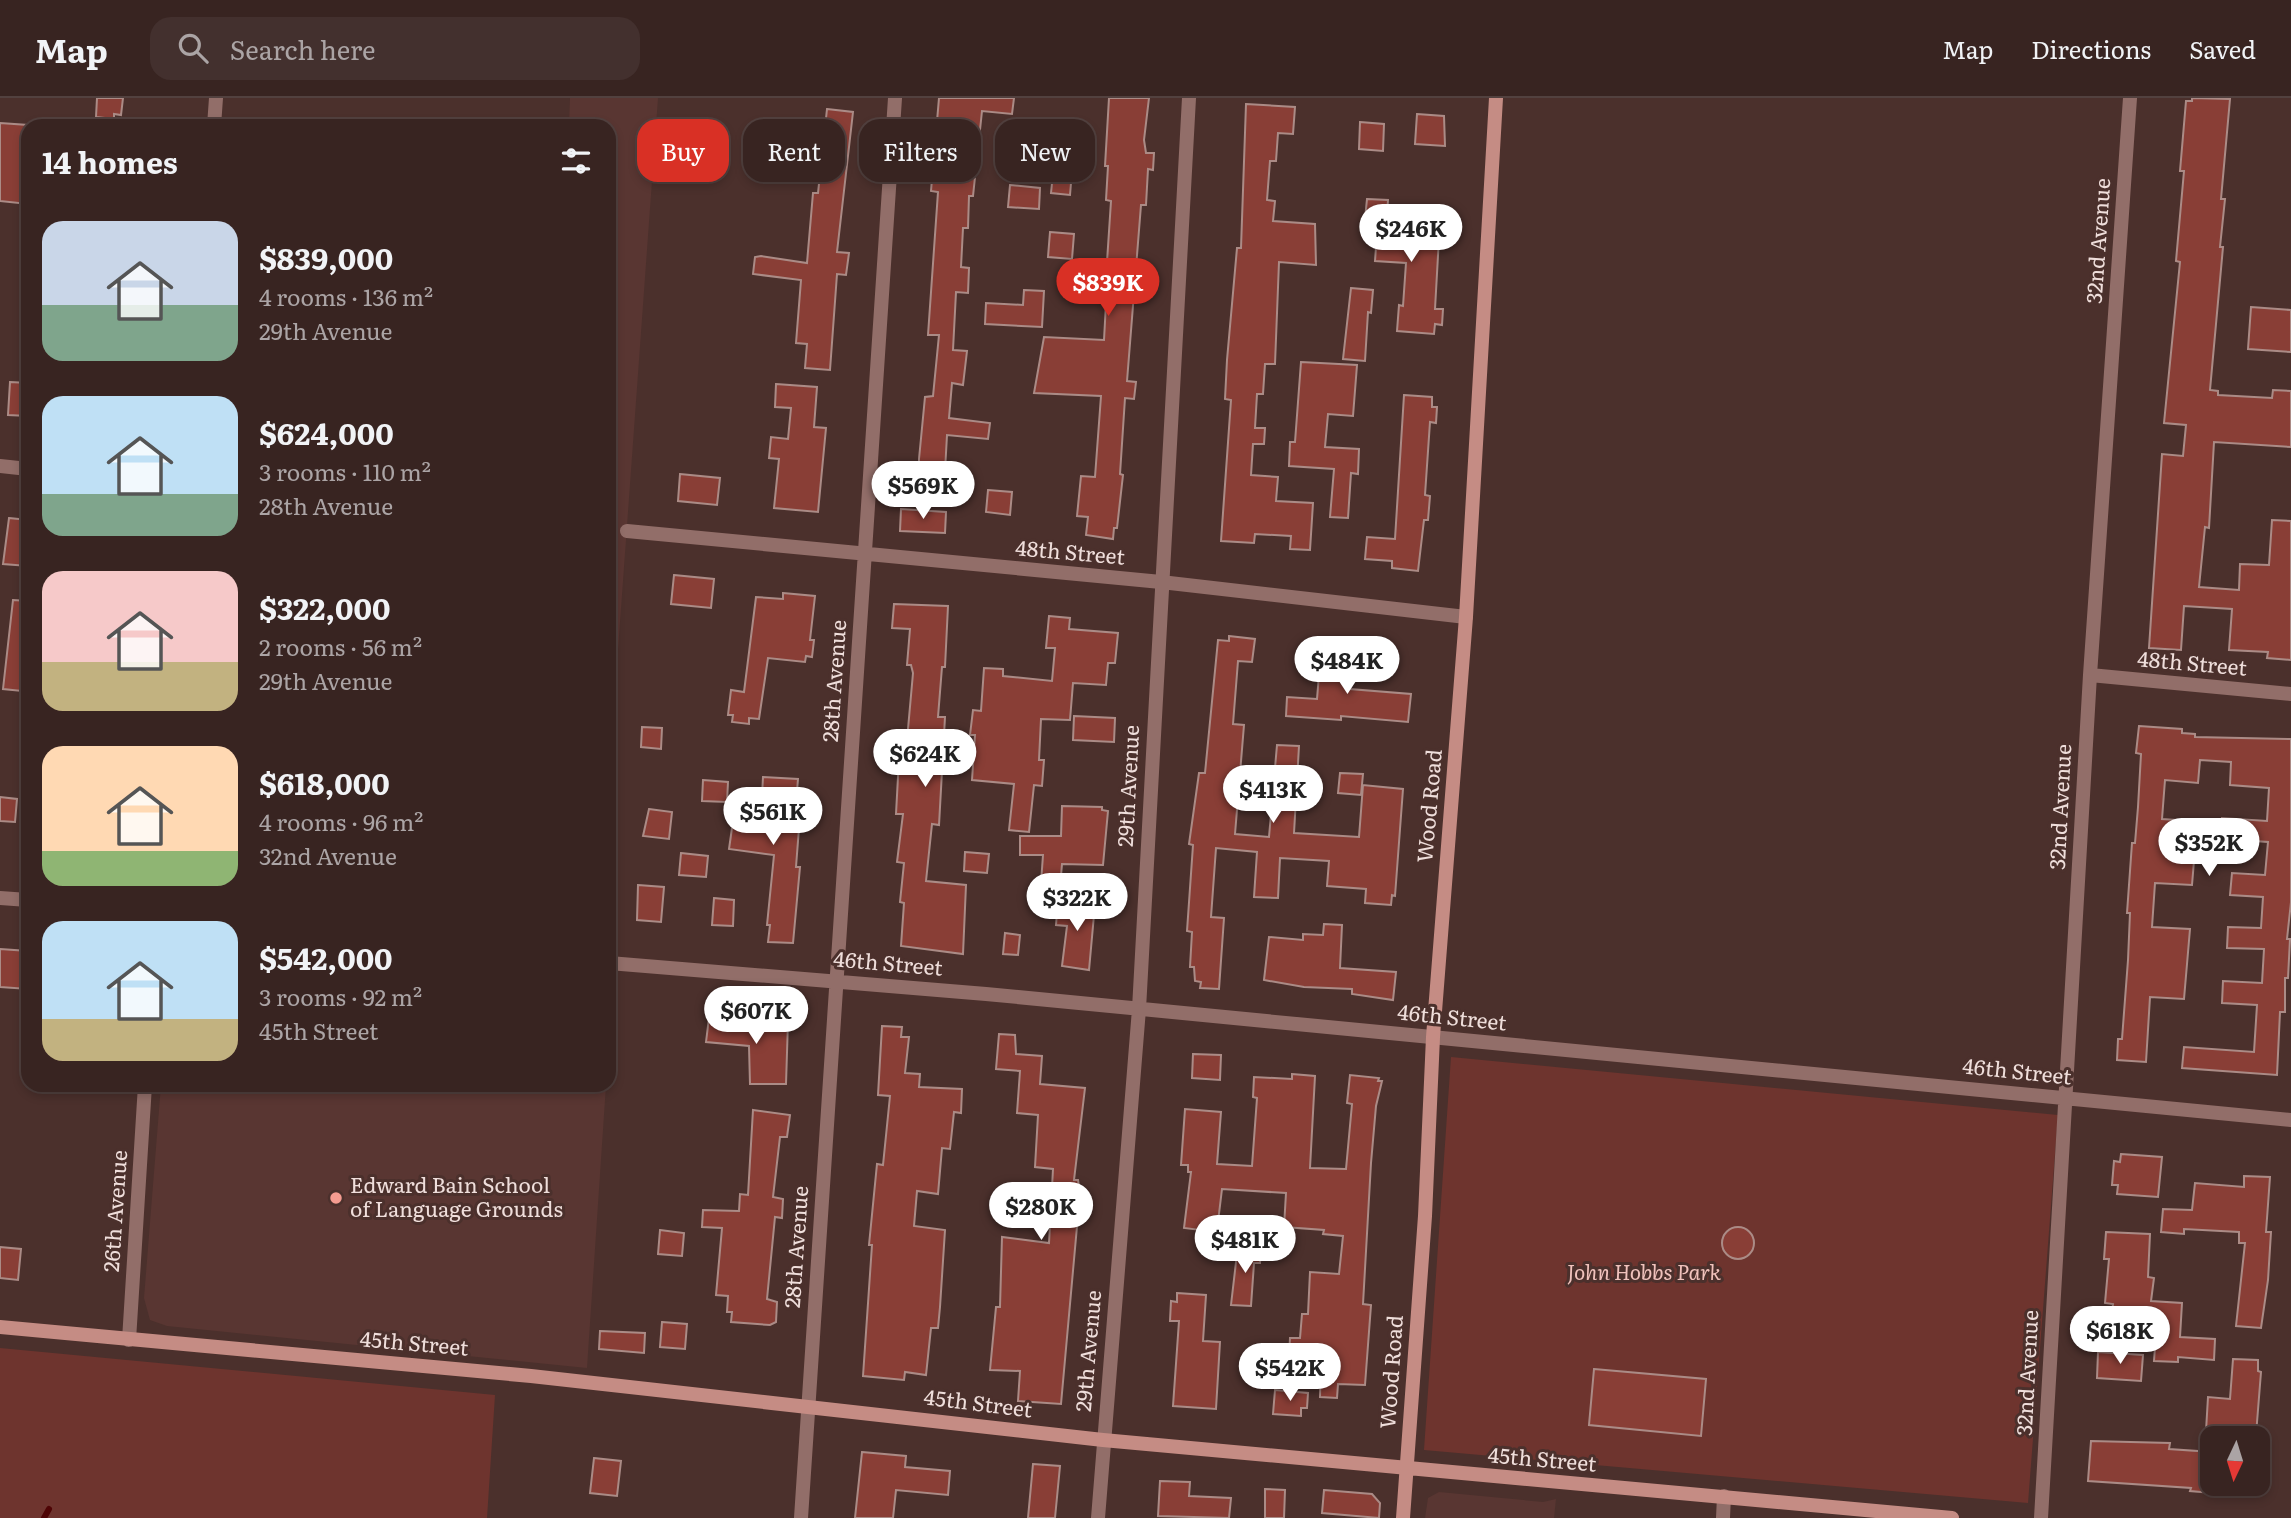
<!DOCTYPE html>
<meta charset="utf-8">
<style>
body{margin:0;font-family:Literata,serif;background:#43302e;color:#f1f3f6;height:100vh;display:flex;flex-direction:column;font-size:26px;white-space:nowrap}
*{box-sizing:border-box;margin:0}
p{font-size:23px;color:#aba4a5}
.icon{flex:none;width:38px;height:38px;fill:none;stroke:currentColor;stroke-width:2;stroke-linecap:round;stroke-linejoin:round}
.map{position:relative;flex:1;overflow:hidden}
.sheet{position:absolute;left:21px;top:21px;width:595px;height:973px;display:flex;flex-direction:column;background:#382421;border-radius:21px;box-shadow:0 4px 10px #0003,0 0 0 2px #52413f}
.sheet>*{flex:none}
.top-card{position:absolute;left:637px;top:21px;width:665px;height:63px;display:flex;gap:14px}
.needle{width:46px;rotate:184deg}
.fabs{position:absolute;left:2200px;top:1328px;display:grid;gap:14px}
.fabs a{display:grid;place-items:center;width:70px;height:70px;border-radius:14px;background:#382421;box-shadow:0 4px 10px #0003,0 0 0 2px #52413f;font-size:35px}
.price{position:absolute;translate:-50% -60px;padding:0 16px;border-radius:24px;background:#fff;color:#222;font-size:23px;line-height:46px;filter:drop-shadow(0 2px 4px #0008)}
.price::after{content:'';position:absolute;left:50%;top:42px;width:21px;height:16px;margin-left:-10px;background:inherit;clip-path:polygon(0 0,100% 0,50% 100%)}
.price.selected{background:#d93025;color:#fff}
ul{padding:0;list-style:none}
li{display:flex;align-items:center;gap:21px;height:175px;padding:0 21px}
li span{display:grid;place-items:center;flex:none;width:196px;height:140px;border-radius:21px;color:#555}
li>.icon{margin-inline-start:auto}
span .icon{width:84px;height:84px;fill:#fffc;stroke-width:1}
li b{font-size:30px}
h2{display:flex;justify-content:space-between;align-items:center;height:84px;padding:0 21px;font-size:30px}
.chip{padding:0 24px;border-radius:21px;background:#382421;box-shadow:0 4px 10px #0003,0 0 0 2px #52413f;font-size:24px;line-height:63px}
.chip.selected{background:#d93025;color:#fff}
header{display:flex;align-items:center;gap:42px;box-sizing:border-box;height:98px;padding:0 35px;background:#382421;border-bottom:2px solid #52413f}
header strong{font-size:33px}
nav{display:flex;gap:38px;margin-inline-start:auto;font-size:24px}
.search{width:490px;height:63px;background:#43302e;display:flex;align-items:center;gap:18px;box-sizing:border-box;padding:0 24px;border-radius:21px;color:#aba4a5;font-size:26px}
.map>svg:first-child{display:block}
.built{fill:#593632}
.green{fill:#6e342e}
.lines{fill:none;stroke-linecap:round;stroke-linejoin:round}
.stream{stroke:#4e0405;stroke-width:6}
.building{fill:#893e36;stroke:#ab8b86;stroke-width:2;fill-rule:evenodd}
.street{stroke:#926e69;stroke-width:14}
.secondary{stroke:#c58c84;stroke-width:14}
.poi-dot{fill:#f59c91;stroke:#4b302c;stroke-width:2.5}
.labels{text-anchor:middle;stroke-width:6;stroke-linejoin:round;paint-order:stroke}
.street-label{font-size:21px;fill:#efdedb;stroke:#4b302c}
.poi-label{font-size:21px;fill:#efdedb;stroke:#4b302c;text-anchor:start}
.park-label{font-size:21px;font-style:italic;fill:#f0c2bc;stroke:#4b302c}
</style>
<header>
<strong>Map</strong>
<div class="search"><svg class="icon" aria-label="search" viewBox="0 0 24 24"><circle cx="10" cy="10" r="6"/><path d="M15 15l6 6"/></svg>Search here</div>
<nav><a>Map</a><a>Directions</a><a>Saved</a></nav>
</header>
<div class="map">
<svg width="2291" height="1420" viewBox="0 0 2291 1420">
<rect width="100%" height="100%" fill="#4b302c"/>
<path class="built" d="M 570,0 L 658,0 L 609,676 L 609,28 L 569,28 Z
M 161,987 L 606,987 L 587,1270 L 167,1228 L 150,1222 L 144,1200 Z
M 1439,1394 L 1543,1404 L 1556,1401 L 1554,1420 L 1425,1420 L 1428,1400 Z"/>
<path class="green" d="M 1451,959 L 2058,1017 L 2028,1405 L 1424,1352 Z
M 0,1250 L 495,1297 L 487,1420 L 0,1420 Z"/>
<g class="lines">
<path class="stream" d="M 44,1420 L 49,1411"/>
</g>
<path class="building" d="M 97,0 L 123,0 L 121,17 L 114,16 L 114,21 L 96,19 Z
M 939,0 L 1014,0 L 1012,16 L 982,13 L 973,98 L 969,98 L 968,130 L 963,130 L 961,169 L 969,170 L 968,195 L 956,194 L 953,252 L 967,253 L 963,287 L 952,285 L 949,320 L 990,325 L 988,341 L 947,337 L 945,373 L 919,371 L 919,361 L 925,299 L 933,298 L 939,237 L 928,237 L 938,94 L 931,93 Z
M 1109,0 L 1149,0 L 1144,42 L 1146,55 L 1154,55 L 1153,72 L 1148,71 L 1146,107 L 1141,107 L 1127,283 L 1136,284 L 1134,301 L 1125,300 L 1120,376 L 1123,377 L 1117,430 L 1114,430 L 1113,441 L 1086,437 L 1088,419 L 1077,418 L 1081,378 L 1095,379 L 1101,298 L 1034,295 L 1044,239 L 1104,242 L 1106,205 L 1091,204 L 1093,178 L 1106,179 L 1111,103 L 1106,102 L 1108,68 L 1105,68 Z
M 2192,0 L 2230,1 L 2221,101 L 2225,101 L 2220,149 L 2223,149 L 2210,292 L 2218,293 L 2218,297 L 2272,300 L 2273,292 L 2291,293 L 2291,349 L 2214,344 L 2209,430 L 2205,429 L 2199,489 L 2239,492 L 2240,466 L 2269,467 L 2272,422 L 2291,423 L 2291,562 L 2267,560 L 2268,554 L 2229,552 L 2232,511 L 2184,508 L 2181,552 L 2149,550 L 2162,356 L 2183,358 L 2186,327 L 2164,325 L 2180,164 L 2176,163 L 2184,73 L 2180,73 L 2186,3 L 2192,3 Z
M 1246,6 L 1295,9 L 1293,36 L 1278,35 L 1276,63 L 1270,63 L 1267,102 L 1275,103 L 1273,123 L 1315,126 L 1316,167 L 1279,164 L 1275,266 L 1265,266 L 1263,296 L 1257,296 L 1255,330 L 1265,330 L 1264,346 L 1253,346 L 1251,377 L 1278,379 L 1276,403 L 1313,405 L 1310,452 L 1290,451 L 1291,438 L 1255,436 L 1254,445 L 1221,443 L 1231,302 L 1225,301 L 1227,262 L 1237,150 L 1241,150 Z
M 827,11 L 853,14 L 837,154 L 849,155 L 846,177 L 837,176 L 830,272 L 805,270 L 807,246 L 796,245 L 801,182 L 753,176 L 755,159 L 761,158 L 807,165 L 813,95 L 818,95 Z
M 1417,16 L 1444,18 L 1445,48 L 1415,46 Z
M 1052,23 L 1076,25 L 1070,97 L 1051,95 L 1056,47 L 1050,46 Z
M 1360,24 L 1384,26 L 1383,53 L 1359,51 Z
M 0,25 L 28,27 L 28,106 L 0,103 Z
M 1010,87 L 1040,90 L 1039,111 L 1008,109 Z
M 1367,101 L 1388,102 L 1387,117 L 1440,122 L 1435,211 L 1443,211 L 1442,227 L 1435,226 L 1434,236 L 1397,233 L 1399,207 L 1403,208 L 1406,165 L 1375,163 L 1378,122 L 1365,121 Z
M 1050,134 L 1074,136 L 1072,161 L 1048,159 Z
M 1351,190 L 1373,192 L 1371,215 L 1368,214 L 1365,263 L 1343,261 Z
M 1024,192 L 1044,193 L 1042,229 L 985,226 L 986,205 L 1023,207 Z
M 2251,209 L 2291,212 L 2291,254 L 2248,251 Z
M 1301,264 L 1357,267 L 1353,318 L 1328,316 L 1325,349 L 1359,351 L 1358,376 L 1351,375 L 1348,420 L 1330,419 L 1334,371 L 1289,368 L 1290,344 L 1295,344 Z
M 10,284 L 28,285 L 28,318 L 8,317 Z
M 776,286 L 817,289 L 814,329 L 826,330 L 818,414 L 774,410 L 779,361 L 769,360 L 771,339 L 788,341 L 791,310 L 775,309 Z
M 1404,297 L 1432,299 L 1432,309 L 1437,309 L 1436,325 L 1430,324 L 1425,397 L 1430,398 L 1428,422 L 1424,422 L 1418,473 L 1392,470 L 1392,463 L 1365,461 L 1367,439 L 1395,441 Z
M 680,376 L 720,380 L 717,407 L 678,403 Z
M 988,392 L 1012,394 L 1010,417 L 986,414 Z
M 901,411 L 946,414 L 945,435 L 900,433 Z
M 9,420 L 28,422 L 28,468 L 3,466 Z
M 674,477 L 714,481 L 711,510 L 671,506 Z
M 783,495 L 815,498 L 810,542 L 814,542 L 812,559 L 806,558 L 805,564 L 768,560 L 759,621 L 749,620 L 749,626 L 732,624 L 733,617 L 728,617 L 731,592 L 744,594 L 756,499 L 783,501 Z
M 13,502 L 28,503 L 28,555 L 22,593 L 3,591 Z
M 894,506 L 948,508 L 945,569 L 942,569 L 938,619 L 945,619 L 939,727 L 932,726 L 926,783 L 966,787 L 963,856 L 901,848 L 904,805 L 900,804 L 904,765 L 897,764 L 903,716 L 896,716 L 900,642 L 907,642 L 913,575 L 911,567 L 907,567 L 910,531 L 892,530 Z
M 1049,518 L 1070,520 L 1069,531 L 1118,535 L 1115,565 L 1108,565 L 1106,587 L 1073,585 L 1070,622 L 1041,621 L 1039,662 L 1044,662 L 1042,688 L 1034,687 L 1029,734 L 1009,732 L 1014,686 L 972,682 L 975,637 L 970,637 L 973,612 L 981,613 L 984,570 L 1003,571 L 1003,578 L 1052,583 L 1055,550 L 1046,550 Z
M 1229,538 L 1255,541 L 1252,564 L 1238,563 L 1233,626 L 1244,627 L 1235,736 L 1269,739 L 1277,647 L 1299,648 L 1294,735 L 1359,739 L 1363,687 L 1403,691 L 1395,798 L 1392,797 L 1391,807 L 1365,805 L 1366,791 L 1327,788 L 1329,763 L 1280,760 L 1278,800 L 1254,799 L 1257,754 L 1216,750 L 1211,819 L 1224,820 L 1219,891 L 1200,890 L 1201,884 L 1195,883 L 1194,869 L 1190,869 L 1192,834 L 1187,833 L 1193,747 L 1189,746 L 1199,675 L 1205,675 L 1218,542 L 1229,543 Z
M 1321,553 L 1345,554 L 1345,563 L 1352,564 L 1350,591 L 1411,596 L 1408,624 L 1341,618 L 1341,622 L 1286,618 L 1287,599 L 1317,601 Z
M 1074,618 L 1115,620 L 1114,644 L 1073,642 Z
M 2139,628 L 2182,631 L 2182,635 L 2195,636 L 2195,639 L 2291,641 L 2291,804 L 2287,841 L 2290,841 L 2288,880 L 2285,880 L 2285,914 L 2280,914 L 2277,977 L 2182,970 L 2184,949 L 2254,954 L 2257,907 L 2222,905 L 2223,883 L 2262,885 L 2264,851 L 2227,850 L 2228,829 L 2261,830 L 2263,799 L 2230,797 L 2232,775 L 2265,777 L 2268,744 L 2196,739 L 2192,787 L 2155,785 L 2152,829 L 2190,831 L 2184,901 L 2150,899 L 2146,964 L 2117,962 L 2118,941 L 2122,941 L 2128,862 L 2130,815 L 2127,815 L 2132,745 L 2135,745 L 2138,709 L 2141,656 L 2136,655 ZM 2200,662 L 2231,664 L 2230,687 L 2269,690 L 2267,723 L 2222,720 L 2222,725 L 2162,721 L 2165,682 L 2198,685 Z
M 642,629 L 662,630 L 661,651 L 641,649 Z
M 1340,675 L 1363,676 L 1361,697 L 1338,695 Z
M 763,679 L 798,681 L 795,717 L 800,717 L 796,769 L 800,769 L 793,845 L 768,844 L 770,827 L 767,827 L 774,757 L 729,751 L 737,695 L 762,698 Z
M 703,682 L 728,684 L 727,704 L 702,703 Z
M 0,699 L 17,701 L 15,724 L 0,723 Z
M 1062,708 L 1102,709 L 1102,712 L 1108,713 L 1103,767 L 1062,766 L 1059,801 L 1040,799 L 1043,757 L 1020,757 L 1020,738 L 1061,738 Z
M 649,711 L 672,714 L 669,741 L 643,738 Z
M 965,754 L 989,756 L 987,775 L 964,773 Z
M 681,755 L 708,758 L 706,779 L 679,777 Z
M 638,787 L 664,789 L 661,824 L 637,822 Z
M 714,800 L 734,802 L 733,828 L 712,827 Z
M 1058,803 L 1095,806 L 1089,872 L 1062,868 L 1067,828 L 1056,827 Z
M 1324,826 L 1342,827 L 1340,870 L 1396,874 L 1393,902 L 1352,896 L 1352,891 L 1304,889 L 1264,882 L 1269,839 L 1303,842 L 1303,836 L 1323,837 Z
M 1005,835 L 1020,837 L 1018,857 L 1003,856 Z
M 0,851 L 28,853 L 28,891 L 0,889 Z
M 709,920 L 788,923 L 786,986 L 750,986 L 749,948 L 706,944 Z
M 882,928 L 902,929 L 901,939 L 909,939 L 905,975 L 920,976 L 919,989 L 962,991 L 961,1015 L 954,1014 L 950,1051 L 942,1050 L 938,1096 L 917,1093 L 914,1128 L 945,1132 L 940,1209 L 938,1230 L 931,1230 L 926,1277 L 905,1274 L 904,1282 L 863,1278 L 872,1147 L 869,1147 L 877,1066 L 883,1067 L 890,998 L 878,997 Z
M 999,936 L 1015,937 L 1016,956 L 1042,958 L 1040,986 L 1085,990 L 1074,1082 L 1078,1082 L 1080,1095 L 1061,1306 L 1018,1303 L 1020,1273 L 990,1272 L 996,1209 L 1000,1209 L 1002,1139 L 1049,1145 L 1053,1071 L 1035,1069 L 1038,1017 L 1017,1015 L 1020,973 L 996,971 Z
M 1193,956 L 1221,957 L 1220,982 L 1192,980 Z
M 1292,976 L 1315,978 L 1310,1070 L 1346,1071 L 1352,1006 L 1347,1005 L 1350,977 L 1379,980 L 1378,983 L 1382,983 L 1376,1008 L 1371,1065 L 1363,1206 L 1371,1207 L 1365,1287 L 1338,1286 L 1337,1300 L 1320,1299 L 1321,1261 L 1289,1259 L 1290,1240 L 1300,1240 L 1302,1216 L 1308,1216 L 1310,1174 L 1339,1176 L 1343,1138 L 1323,1136 L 1324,1132 L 1284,1129 L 1286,1095 L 1222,1091 L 1218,1124 L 1209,1123 L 1208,1133 L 1184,1130 L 1191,1074 L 1188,1074 L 1188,1067 L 1181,1067 L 1185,1011 L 1221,1014 L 1217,1066 L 1252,1068 L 1257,1000 L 1253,999 L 1254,979 L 1292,981 Z
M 753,1012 L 790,1017 L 787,1039 L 780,1039 L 773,1099 L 783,1101 L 782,1120 L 775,1119 L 767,1201 L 777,1204 L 776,1224 L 770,1227 L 731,1224 L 732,1214 L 727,1214 L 728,1198 L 716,1197 L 722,1130 L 702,1129 L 703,1112 L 739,1113 L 740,1096 L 748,1097 Z
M 2121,1056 L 2162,1059 L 2158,1099 L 2117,1096 L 2118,1087 L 2112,1087 L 2114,1063 L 2120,1064 Z
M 2244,1078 L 2270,1079 L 2266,1134 L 2271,1134 L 2268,1182 L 2261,1230 L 2236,1228 L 2245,1145 L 2239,1145 L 2239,1134 L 2184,1131 L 2184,1136 L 2161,1134 L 2163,1111 L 2192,1112 L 2195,1085 L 2244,1089 Z
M1722 1145a16 16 0 1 1 32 0a16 16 0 1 1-32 0Z
M 660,1132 L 684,1135 L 682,1158 L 658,1156 Z
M 2106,1134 L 2150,1136 L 2148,1179 L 2154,1180 L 2151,1203 L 2182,1205 L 2180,1239 L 2215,1241 L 2214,1262 L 2178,1259 L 2178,1264 L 2154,1263 L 2157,1222 L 2112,1217 L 2113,1206 L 2105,1205 L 2109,1161 L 2104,1161 Z
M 1238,1147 L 1261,1149 L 1260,1165 L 1254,1165 L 1251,1208 L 1231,1207 Z
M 0,1149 L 21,1151 L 18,1182 L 0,1180 Z
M 1177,1195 L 1206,1197 L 1203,1243 L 1220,1244 L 1216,1311 L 1173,1308 L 1179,1223 L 1170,1223 L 1171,1203 L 1177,1204 Z
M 662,1224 L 687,1226 L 685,1251 L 660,1249 Z
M 600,1233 L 645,1235 L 644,1255 L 599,1251 Z
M 2098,1254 L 2143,1257 L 2141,1283 L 2097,1280 Z
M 2233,1261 L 2258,1262 L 2258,1273 L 2261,1274 L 2256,1337 L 2206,1333 L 2208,1299 L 2230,1301 Z
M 1594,1271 L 1706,1281 L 1701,1338 L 1589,1327 Z
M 1275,1292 L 1308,1295 L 1307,1310 L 1301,1310 L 1301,1318 L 1273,1316 Z
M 2091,1343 L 2170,1345 L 2169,1351 L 2212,1354 L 2212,1395 L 2190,1393 L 2191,1390 L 2088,1383 Z
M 862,1354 L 906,1358 L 905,1369 L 950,1373 L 948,1397 L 896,1392 L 893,1420 L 855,1420 Z
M 594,1360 L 621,1363 L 617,1398 L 590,1395 Z
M 1033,1366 L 1060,1368 L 1055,1420 L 1028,1420 Z
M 1160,1383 L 1190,1384 L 1189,1398 L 1231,1400 L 1229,1420 L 1158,1418 Z
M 1265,1391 L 1285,1392 L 1284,1420 L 1265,1420 Z
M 1324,1392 L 1372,1396 L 1380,1405 L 1379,1420 L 1322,1415 Z"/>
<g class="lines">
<path class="street" d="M 214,28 L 216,0
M 0,368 L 28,371
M 627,433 L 1161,484 L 1466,519
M 2090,577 L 2291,596
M 0,800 L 28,802
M 609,865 L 986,896 L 2291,1022
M 129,1242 L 145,987
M 801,1420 L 895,0
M 1098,1420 L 1139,911 L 1189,0
M 1723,1420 L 1724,1398
M 2041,1420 L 2090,577 L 2130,0"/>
<path class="secondary" d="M 0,1229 L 531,1278 L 1103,1342 L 1952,1420
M 1403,1420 L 1425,1118 L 1433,939 L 1466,519 L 1496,0"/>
</g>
<circle class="poi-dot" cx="336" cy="1100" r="7"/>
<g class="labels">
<g class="street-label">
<text transform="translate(2099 143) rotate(-86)" y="7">32nd Avenue</text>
<text transform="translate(1070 455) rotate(5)" y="7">48th Street</text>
<text transform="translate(2192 566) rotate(5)" y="7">48th Street</text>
<text transform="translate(835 583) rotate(-86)" y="7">28th Avenue</text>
<text transform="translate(1129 688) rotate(-87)" y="7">29th Avenue</text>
<text transform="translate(1430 708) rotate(-85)" y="7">Wood Road</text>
<text transform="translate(2061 709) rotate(-87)" y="7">32nd Avenue</text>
<text transform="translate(888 866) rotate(5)" y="7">46th Street</text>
<text transform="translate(1452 920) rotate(6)" y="7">46th Street</text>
<text transform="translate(2017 974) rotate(6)" y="7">46th Street</text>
<text transform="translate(116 1113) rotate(-86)" y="7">26th Avenue</text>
<text transform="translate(797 1149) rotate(-86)" y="7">28th Avenue</text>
<text transform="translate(414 1246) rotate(5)" y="7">45th Street</text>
<text transform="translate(1089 1253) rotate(-85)" y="7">29th Avenue</text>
<text transform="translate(1392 1274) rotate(-86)" y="7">Wood Road</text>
<text transform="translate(2028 1275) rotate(-87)" y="7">32nd Avenue</text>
<text transform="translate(978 1306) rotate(7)" y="7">45th Street</text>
<text transform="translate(1542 1362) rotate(5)" y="7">45th Street</text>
</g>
<g class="poi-label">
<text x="350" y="1095">Edward Bain School<tspan x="350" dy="24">of Language Grounds</tspan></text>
</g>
<g class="park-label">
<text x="1644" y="1182">John Hobbs Park</text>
</g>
</g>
</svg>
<div class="fabs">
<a><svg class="needle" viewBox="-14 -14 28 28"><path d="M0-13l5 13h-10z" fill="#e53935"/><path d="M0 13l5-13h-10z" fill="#aba4a5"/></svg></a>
</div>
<b class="price" style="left:1411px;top:166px">$246K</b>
<b class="price selected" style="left:1108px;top:220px">$839K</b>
<b class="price" style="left:923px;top:423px">$569K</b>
<b class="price" style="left:1347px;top:598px">$484K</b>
<b class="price" style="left:925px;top:691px">$624K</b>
<b class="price" style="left:1273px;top:727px">$413K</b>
<b class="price" style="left:773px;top:749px">$561K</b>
<b class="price" style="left:2209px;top:780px">$352K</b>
<b class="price" style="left:1077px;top:835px">$322K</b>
<b class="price" style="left:756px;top:948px">$607K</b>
<b class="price" style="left:1041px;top:1144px">$280K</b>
<b class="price" style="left:1245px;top:1177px">$481K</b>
<b class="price" style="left:2120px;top:1268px">$618K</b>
<b class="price" style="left:1290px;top:1305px">$542K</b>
<div class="top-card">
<a class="chip selected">Buy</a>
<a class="chip">Rent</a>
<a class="chip">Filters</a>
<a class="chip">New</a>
</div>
<section class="sheet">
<h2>14 homes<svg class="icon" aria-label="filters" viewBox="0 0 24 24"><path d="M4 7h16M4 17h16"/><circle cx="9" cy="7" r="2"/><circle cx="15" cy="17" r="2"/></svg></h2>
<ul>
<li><span style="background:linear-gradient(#c9d6e8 60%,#7fa58c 0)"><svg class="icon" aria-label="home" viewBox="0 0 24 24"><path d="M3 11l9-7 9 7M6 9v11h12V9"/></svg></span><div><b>$839,000</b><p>4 rooms · 136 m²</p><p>29th Avenue</p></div></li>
<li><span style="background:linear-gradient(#bfe0f5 70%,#7fa58c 0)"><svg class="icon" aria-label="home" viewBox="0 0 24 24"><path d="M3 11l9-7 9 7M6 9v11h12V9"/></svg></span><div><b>$624,000</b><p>3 rooms · 110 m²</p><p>28th Avenue</p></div></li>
<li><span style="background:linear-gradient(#f6c9c9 65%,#c2b280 0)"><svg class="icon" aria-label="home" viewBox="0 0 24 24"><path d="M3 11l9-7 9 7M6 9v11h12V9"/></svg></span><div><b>$322,000</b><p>2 rooms · 56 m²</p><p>29th Avenue</p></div></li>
<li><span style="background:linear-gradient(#ffd9b3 75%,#8fb573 0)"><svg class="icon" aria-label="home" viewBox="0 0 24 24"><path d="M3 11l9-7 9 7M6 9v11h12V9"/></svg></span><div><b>$618,000</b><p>4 rooms · 96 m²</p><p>32nd Avenue</p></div></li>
<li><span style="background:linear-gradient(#bfe0f5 70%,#c2b280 0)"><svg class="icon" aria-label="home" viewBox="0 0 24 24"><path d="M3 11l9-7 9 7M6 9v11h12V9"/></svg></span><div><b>$542,000</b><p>3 rooms · 92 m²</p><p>45th Street</p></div></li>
</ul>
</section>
</div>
